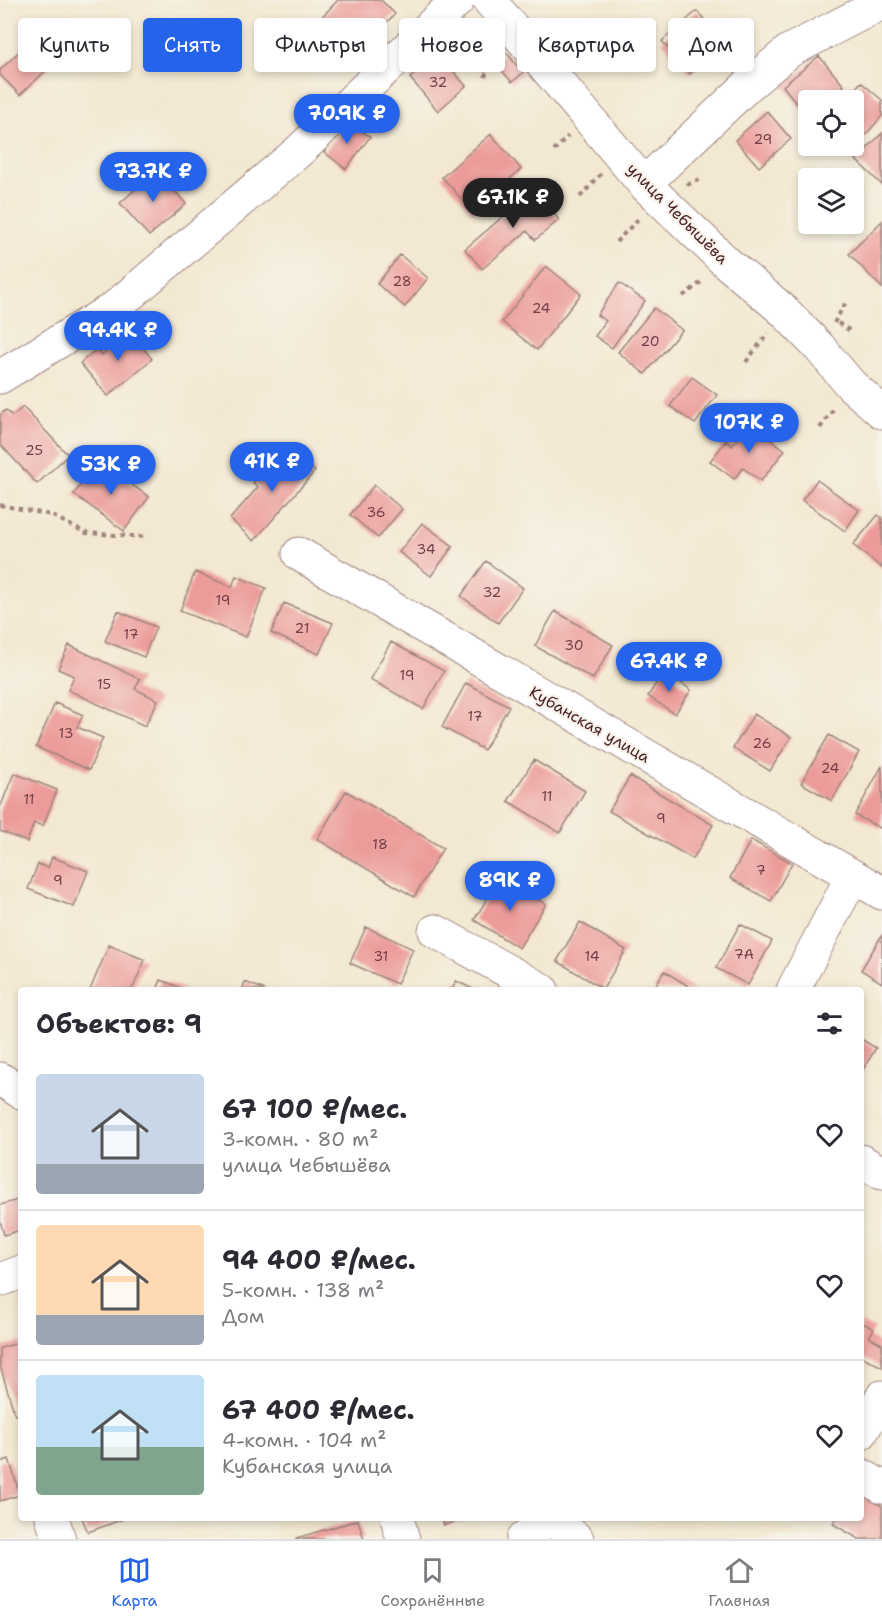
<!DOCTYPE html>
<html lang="ru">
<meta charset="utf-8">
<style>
body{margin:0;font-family:"Shantell Sans",sans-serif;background:#f7f7f7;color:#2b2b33;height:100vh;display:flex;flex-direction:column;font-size:22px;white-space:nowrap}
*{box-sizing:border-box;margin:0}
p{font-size:20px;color:#7c7c81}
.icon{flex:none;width:33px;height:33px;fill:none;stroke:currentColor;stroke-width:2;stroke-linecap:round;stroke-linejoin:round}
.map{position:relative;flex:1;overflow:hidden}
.panel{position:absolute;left:18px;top:987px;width:846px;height:534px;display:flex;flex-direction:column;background:#fff;border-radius:6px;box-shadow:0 3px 9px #0003}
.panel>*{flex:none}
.banner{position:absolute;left:18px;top:18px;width:846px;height:54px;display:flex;gap:12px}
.tools{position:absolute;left:798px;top:90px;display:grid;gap:12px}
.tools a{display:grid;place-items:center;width:66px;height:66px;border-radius:6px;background:#fff;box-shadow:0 3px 9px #0003;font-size:30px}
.price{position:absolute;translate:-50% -51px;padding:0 14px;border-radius:21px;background:#2563eb;color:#fff;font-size:20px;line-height:39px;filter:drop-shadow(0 2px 3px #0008)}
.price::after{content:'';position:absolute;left:50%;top:36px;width:18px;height:14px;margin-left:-9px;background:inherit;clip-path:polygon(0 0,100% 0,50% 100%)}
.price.current{background:#222;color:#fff}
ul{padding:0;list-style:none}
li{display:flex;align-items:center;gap:18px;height:150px;padding:0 18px}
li+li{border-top:2px solid #e1e1e2}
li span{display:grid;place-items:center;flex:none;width:168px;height:120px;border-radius:6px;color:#555}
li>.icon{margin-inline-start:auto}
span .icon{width:72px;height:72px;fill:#fffc;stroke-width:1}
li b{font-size:26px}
h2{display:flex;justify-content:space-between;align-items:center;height:72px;padding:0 18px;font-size:26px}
.pill{padding:0 21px;border-radius:6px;background:#fff;box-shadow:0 3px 9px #0003;font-size:21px;line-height:54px}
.pill.current{background:#2563eb;color:#fff}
.tab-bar{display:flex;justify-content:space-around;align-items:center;height:84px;border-top:2px solid #e1e1e2;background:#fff;font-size:16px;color:#7c7c81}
.tab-bar a{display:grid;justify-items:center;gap:3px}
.tab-bar .current{color:#2563eb}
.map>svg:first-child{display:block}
.building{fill:#ec9b9a}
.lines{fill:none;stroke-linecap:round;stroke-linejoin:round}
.minor-casing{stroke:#9e847e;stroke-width:35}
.path{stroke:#9e847e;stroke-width:4;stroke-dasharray:4.5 4.5;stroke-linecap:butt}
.minor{stroke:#fff;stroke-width:33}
.labels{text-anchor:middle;stroke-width:4.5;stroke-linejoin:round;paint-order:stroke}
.number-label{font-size:14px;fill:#723e47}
.street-label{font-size:16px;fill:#4a1f2b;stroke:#f7f3e8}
</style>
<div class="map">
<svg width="882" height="1539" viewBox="0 0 882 1539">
<rect width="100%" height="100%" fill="#f7f3e8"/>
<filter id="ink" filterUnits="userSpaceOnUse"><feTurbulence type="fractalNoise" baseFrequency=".0167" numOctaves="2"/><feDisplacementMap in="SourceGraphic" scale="12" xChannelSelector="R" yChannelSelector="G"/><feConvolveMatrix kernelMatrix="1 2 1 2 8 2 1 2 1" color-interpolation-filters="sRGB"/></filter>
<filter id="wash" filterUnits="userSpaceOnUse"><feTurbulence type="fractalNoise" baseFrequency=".008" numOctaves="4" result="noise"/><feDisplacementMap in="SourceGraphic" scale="24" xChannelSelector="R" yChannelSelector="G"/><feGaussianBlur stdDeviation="1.35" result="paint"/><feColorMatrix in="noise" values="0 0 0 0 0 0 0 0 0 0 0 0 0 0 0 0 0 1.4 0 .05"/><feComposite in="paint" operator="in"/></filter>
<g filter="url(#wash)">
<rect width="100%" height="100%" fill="#f3e8d1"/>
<g id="blocks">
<path class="building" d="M 338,0 L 381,0 L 395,14 L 355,55 L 319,20 Z
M 697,11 L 725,44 L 690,74 L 662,41 Z
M 33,38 L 56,61 L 20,95 L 0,75 L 0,70 Z
M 506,52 L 523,73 L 512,82 L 494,62 Z
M 438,53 L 466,86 L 438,111 L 410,78 Z
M 819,56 L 844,86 L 827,100 L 808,100 L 808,118 L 783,86 Z
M 861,82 L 882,100 L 882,116 L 857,145 L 854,142 L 854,100 L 845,100 Z
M 767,111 L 791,139 L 759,167 L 735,140 Z
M 349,121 L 370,137 L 346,169 L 324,152 Z
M 882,133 L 882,185 L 856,160 Z
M 491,134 L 521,169 L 473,212 L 442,177 Z
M 157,170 L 186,204 L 149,236 L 120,203 Z
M 808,187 L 808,204 L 800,196 Z
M 534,190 L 559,220 L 535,240 L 527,231 L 482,269 L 465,249 Z
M 882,221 L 882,288 L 849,254 Z
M 400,255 L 428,278 L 405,307 L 377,284 Z
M 546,266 L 581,294 L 537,350 L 502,322 Z
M 619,283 L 645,301 L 612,348 L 595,336 L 606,321 L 597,315 Z
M 654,308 L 682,330 L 645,374 L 618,352 Z
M 136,326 L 146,337 L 139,343 L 152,359 L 108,396 L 80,363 L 97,349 L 102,355 Z
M 692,377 L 717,395 L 695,424 L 670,406 Z
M 23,407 L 68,455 L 37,484 L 0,444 L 0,415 L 6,410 L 12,416 Z
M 749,423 L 785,450 L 761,481 L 743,468 L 734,479 L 710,461 L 726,441 L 732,446 Z
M 285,446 L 315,471 L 254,541 L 230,519 L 258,487 L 253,483 Z
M 98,461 L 149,497 L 124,531 L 74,494 Z
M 817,480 L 859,510 L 845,531 L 802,500 Z
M 374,485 L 402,509 L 378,538 L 350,515 Z
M 878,515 L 882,518 L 882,568 L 853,545 Z
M 422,523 L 453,546 L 431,576 L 399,552 Z
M 486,561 L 523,588 L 498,623 L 461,596 Z
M 195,572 L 232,587 L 236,576 L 266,588 L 246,637 L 180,611 Z
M 284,603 L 333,623 L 319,654 L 271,633 Z
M 118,611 L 156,627 L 144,657 L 105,641 Z
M 555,611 L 613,645 L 593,679 L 535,646 Z
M 391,642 L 444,671 L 423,709 L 370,679 Z
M 69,645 L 140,679 L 135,689 L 158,700 L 145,726 L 68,690 L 74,676 L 58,669 Z
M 664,671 L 691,690 L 675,714 L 648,696 Z
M 466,683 L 509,706 L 484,750 L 442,727 Z
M 55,703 L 83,715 L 77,727 L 103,738 L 89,770 L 36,747 Z
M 754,714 L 791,737 L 770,771 L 733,748 Z
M 829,735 L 859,752 L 832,801 L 801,783 Z
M 534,760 L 585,791 L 560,833 L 508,801 Z
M 882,766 L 882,829 L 855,815 Z
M 14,773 L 57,790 L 43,826 L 34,823 L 27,842 L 0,831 L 0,808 Z
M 630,776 L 713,825 L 693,859 L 609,811 Z
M 346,791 L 443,848 L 414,897 L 317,839 Z
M 751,840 L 792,863 L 771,901 L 730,878 Z
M 52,857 L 88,871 L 74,907 L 28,889 L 38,864 L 48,868 Z
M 501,876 L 546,904 L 519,948 L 474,920 Z
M 580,922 L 626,950 L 603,989 L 557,961 Z
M 740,924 L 772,941 L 748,985 L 716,968 Z
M 366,927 L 413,949 L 397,984 L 350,963 Z
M 882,935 L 882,983 L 861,970 Z
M 109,945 L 145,960 L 132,990 L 90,990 Z
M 664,971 L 695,990 L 653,990 Z
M 161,980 L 186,990 L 157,990 Z
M 456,981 L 475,990 L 452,990 Z
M 245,982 L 265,990 L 242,990 Z
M 861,1039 L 876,1048 L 861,1073 Z
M 21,1199 L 21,1230 L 4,1235 L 0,1220 L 0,1205 Z
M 861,1322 L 874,1329 L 869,1337 L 882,1344 L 882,1367 L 861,1356 Z
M 21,1342 L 21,1413 L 15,1415 L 0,1366 L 0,1348 Z
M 9,1459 L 20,1495 L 0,1501 L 0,1462 Z
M 861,1494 L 882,1506 L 882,1539 L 859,1539 L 833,1524 L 836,1518 L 861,1518 Z
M 82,1518 L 126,1518 L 88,1532 Z
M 442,1518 L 467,1518 L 467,1519 L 444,1525 Z
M 358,1520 L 364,1539 L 296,1539 L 296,1538 Z"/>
</g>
</g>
<g filter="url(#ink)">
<use href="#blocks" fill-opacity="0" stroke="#9e847e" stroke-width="1.5"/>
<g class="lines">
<defs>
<path id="minor" d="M 489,0 L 644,184 L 727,263 L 784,311 L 819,347 L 851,385 L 882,412
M 644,184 L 746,87 L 789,51 L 882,3
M 0,377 L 114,308 L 299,151 L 458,0
M 299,554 L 882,893
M 435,931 L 542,990
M 793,990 L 852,877
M 0,1079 L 21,1092
M 861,1161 L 882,1173
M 0,1280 L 21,1272
M 861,1433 L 882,1397
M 861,1475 L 882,1487
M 52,1518 L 59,1539
M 397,1518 L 403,1539
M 551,1518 L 577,1539
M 523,1539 L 549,1518"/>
</defs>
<use href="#minor" class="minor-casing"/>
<path class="path" d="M 485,77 L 491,56 L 496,51
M 554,151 L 568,136
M 687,185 L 703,178
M 580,197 L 601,174
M 616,242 L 640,217
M 683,296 L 704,280
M 834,323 L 846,302
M 838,323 L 852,332
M 746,362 L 768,333
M 820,428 L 835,407
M 0,505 L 51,515 L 86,533 L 147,537"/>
<use href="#minor" class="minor"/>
</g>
</g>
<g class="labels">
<g class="number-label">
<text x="438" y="87">32</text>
<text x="763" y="144">29</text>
<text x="402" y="286">28</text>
<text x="541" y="313">24</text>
<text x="650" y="346">20</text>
<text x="34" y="455">25</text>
<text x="376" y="517">36</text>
<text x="426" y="554">34</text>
<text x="492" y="597">32</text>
<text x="223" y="605">19</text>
<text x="302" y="633">21</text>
<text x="131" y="639">17</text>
<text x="574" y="650">30</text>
<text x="407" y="680">19</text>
<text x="104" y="689">15</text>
<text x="475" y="721">17</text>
<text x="66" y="738">13</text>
<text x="762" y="748">26</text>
<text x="830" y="773">24</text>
<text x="547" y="801">11</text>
<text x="29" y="804">11</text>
<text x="661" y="823">9</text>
<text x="380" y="849">18</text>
<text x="761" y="875">7</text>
<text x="58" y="885">9</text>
<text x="744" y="959">7А</text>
<text x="381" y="961">31</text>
<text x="592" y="961">14</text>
</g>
<g class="street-label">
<text transform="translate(678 213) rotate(45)" y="6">улица Чебышёва</text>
<text transform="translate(590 724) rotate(30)" y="6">Кубанская улица</text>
</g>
</g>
</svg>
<div class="tools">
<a><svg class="icon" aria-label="locate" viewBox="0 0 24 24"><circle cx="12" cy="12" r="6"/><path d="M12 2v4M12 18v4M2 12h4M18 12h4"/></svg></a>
<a><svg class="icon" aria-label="layers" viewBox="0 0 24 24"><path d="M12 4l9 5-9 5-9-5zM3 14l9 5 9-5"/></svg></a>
</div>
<b class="price" style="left:347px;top:145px">70.9K ₽</b>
<b class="price" style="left:153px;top:203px">73.7K ₽</b>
<b class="price current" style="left:513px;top:229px">67.1K ₽</b>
<b class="price" style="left:118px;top:362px">94.4K ₽</b>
<b class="price" style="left:749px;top:454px">107K ₽</b>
<b class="price" style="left:272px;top:493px">41K ₽</b>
<b class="price" style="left:111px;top:496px">53K ₽</b>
<b class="price" style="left:669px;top:693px">67.4K ₽</b>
<b class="price" style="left:510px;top:912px">89K ₽</b>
<div class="banner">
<a class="pill">Купить</a>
<a class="pill current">Снять</a>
<a class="pill">Фильтры</a>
<a class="pill">Новое</a>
<a class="pill">Квартира</a>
<a class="pill">Дом</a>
</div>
<section class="panel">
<h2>Объектов: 9<svg class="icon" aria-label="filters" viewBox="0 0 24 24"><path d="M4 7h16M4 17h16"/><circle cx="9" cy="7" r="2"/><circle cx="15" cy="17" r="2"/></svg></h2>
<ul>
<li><span style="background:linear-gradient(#c9d6e8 75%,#9aa5b1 0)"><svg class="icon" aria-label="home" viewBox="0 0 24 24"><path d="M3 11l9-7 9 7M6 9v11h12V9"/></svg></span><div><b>67 100 ₽/мес.</b><p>3-комн. · 80 m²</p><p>улица Чебышёва</p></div><svg class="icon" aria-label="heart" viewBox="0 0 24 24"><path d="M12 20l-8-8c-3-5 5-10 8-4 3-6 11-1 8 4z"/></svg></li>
<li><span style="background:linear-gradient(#ffd9b3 75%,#9aa5b1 0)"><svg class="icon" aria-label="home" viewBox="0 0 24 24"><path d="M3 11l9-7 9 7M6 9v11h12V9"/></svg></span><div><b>94 400 ₽/мес.</b><p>5-комн. · 138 m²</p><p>Дом</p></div><svg class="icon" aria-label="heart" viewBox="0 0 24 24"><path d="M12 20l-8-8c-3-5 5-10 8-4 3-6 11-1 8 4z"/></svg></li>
<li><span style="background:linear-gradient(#bfe0f5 60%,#7fa58c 0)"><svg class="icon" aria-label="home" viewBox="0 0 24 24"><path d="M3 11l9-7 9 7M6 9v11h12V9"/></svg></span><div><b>67 400 ₽/мес.</b><p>4-комн. · 104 m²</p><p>Кубанская улица</p></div><svg class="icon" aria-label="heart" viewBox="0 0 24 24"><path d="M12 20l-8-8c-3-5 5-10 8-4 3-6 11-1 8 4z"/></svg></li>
</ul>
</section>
</div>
<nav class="tab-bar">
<a class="current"><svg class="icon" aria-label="map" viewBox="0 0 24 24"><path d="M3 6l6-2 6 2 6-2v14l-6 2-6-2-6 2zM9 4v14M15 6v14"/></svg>Карта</a>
<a><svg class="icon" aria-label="saved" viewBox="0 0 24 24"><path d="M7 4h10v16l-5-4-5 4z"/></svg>Сохранённые</a>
<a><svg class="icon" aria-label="home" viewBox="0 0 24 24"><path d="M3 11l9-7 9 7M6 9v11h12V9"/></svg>Главная</a>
</nav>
